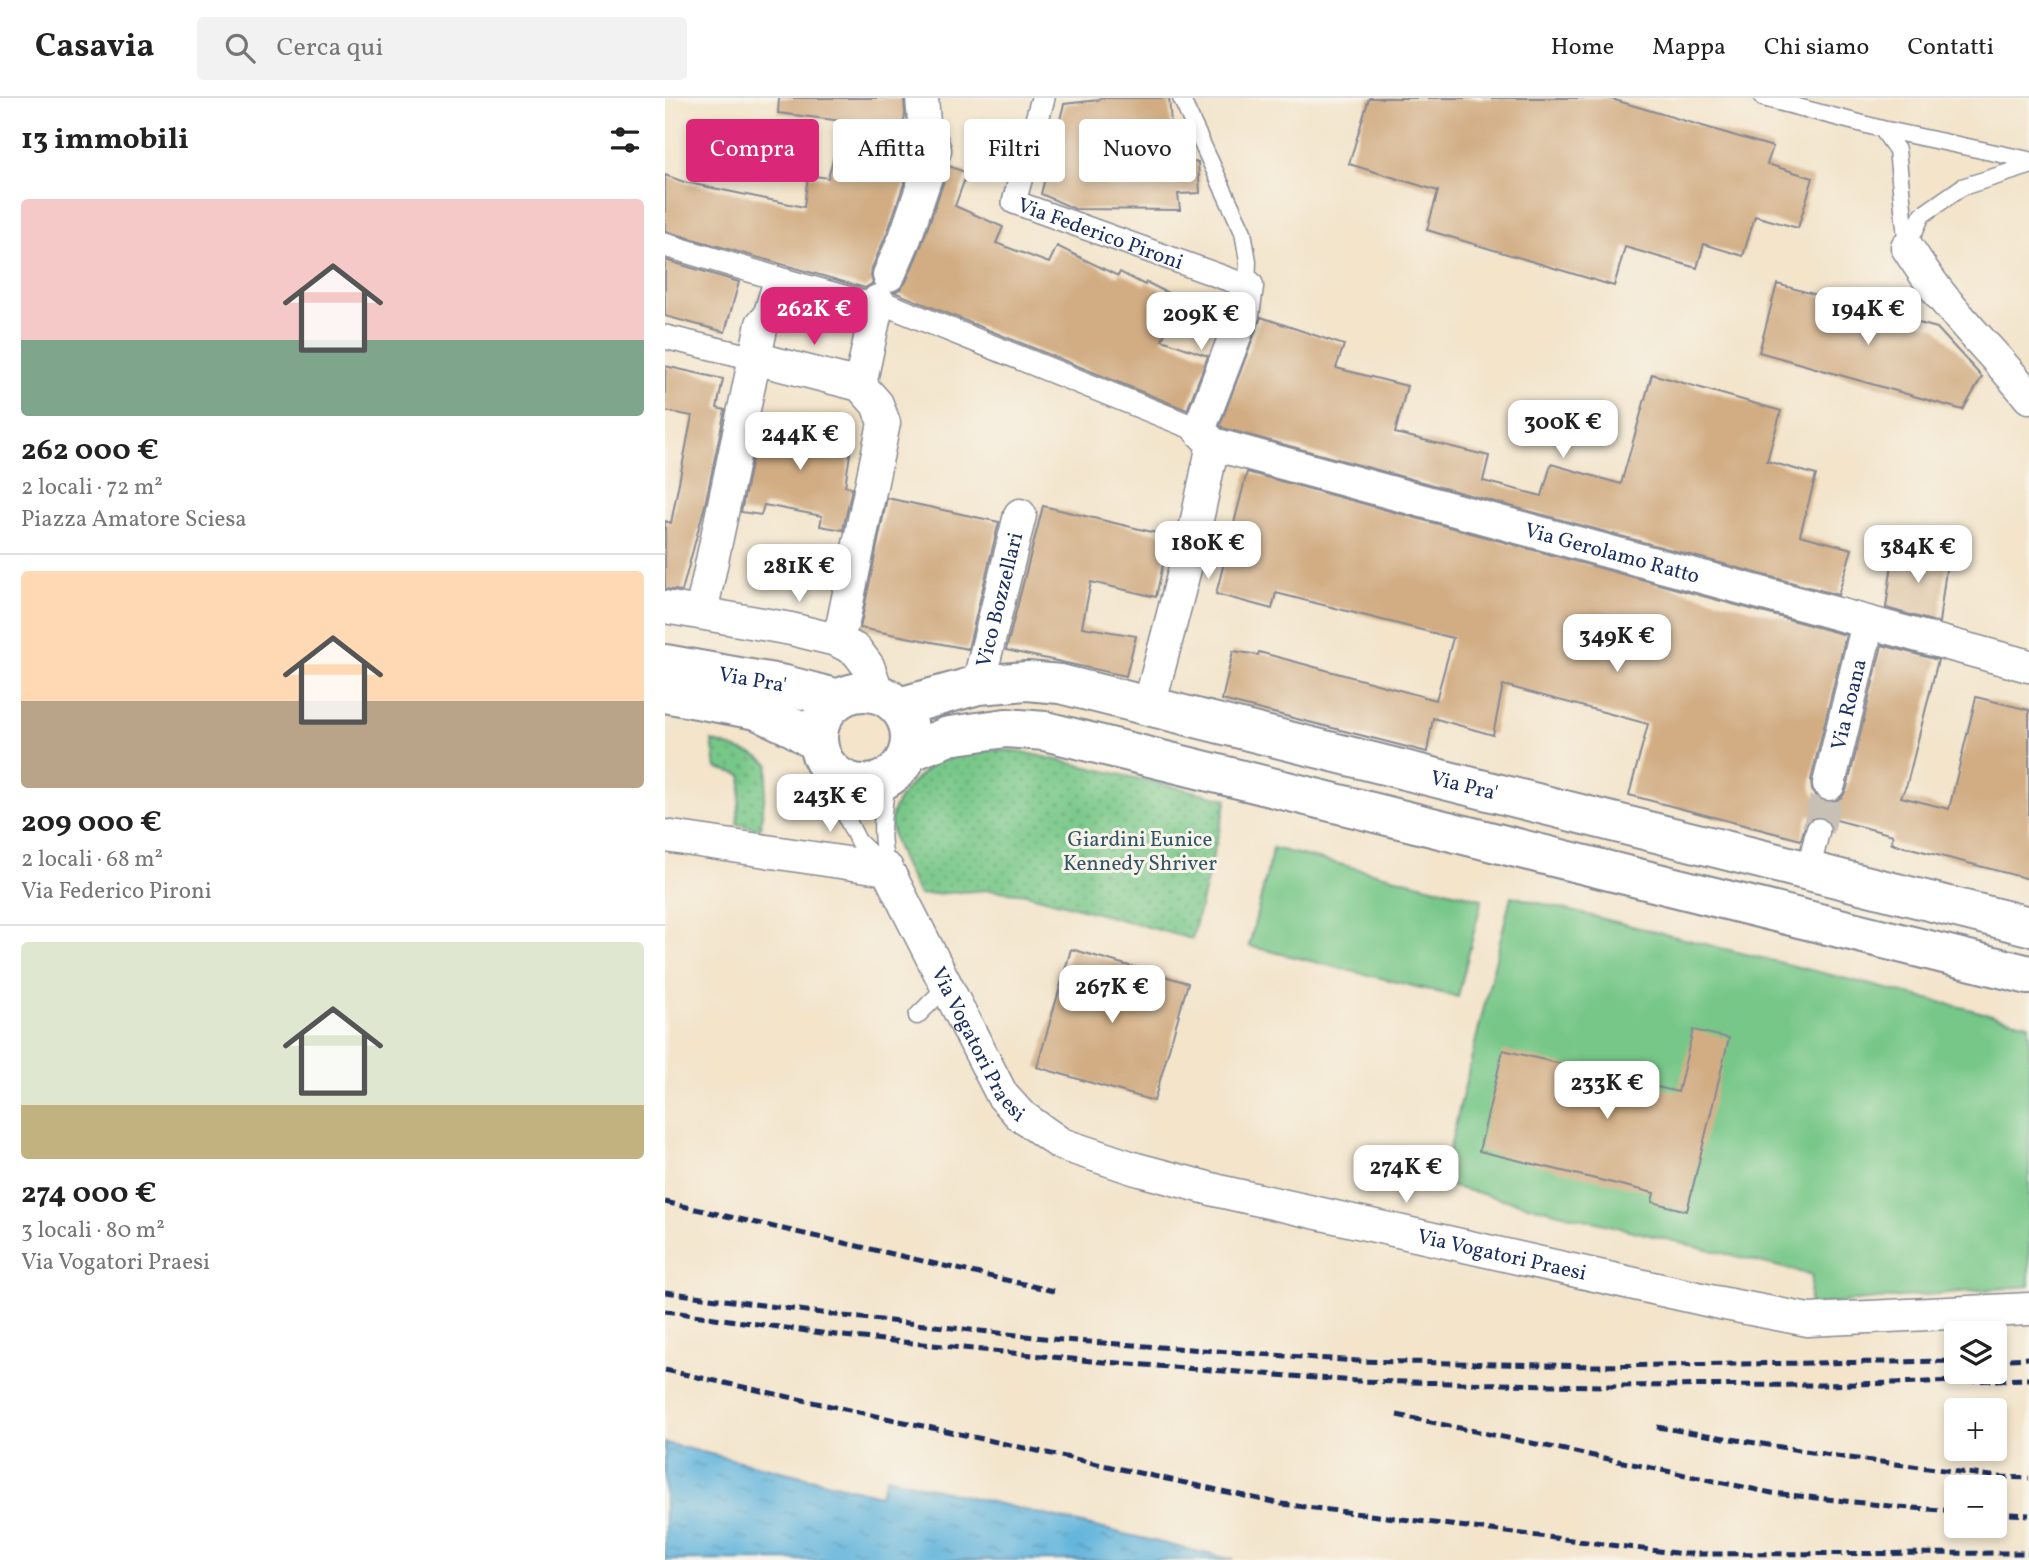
<!DOCTYPE html>
<html lang="it">
<meta charset="utf-8">
<style>
body{margin:0;font-family:Vollkorn,serif;background:#f2f2f2;color:#222;height:100vh;display:flex;flex-direction:column;font-size:26px;white-space:nowrap}
*{box-sizing:border-box;margin:0}
p{font-size:23px;color:#767676}
.icon{flex:none;width:38px;height:38px;fill:none;stroke:currentColor;stroke-width:2;stroke-linecap:round;stroke-linejoin:round}
.map{position:relative;flex:1;overflow:hidden}
.side{display:flex;flex-direction:column;background:#fff;width:665px}
.side>*{flex:none}
.guide{position:absolute;left:21px;top:21px;width:665px;height:63px;display:flex;gap:14px}
.buttons{position:absolute;left:1279px;top:1223px;display:grid;gap:14px}
.buttons a{display:grid;place-items:center;width:63px;height:63px;border-radius:7px;background:#fff;box-shadow:0 4px 10px #0003;font-size:35px}
.price{position:absolute;translate:-50% -60px;padding:0 16px;border-radius:14px;background:#fff;color:#222;font-size:23px;line-height:46px;filter:drop-shadow(0 2px 4px #0008)}
.price::after{content:'';position:absolute;left:50%;top:42px;width:21px;height:16px;margin-left:-10px;background:inherit;clip-path:polygon(0 0,100% 0,50% 100%)}
.price.selected{background:#db2777;color:#fff}
ul{padding:0;list-style:none}
li{display:grid;align-content:center;gap:14px;height:371px;padding:0 21px}
li+li{border-top:2px solid #e0e0e0}
li span{display:grid;place-items:center;height:217px;border-radius:7px;color:#555}
li>.icon{margin-inline-start:auto}
span .icon{width:126px;height:126px;fill:#fffc;stroke-width:1}
li b{font-size:30px}
h2{display:flex;justify-content:space-between;align-items:center;height:84px;padding:0 21px;font-size:30px}
.tag{padding:0 24px;border-radius:7px;background:#fff;box-shadow:0 4px 10px #0003;font-size:24px;line-height:63px}
.tag.selected{background:#db2777;color:#fff}
header{display:flex;align-items:center;gap:42px;box-sizing:border-box;height:98px;padding:0 35px;background:#fff;border-bottom:2px solid #e0e0e0}
header strong{font-size:33px}
nav{display:flex;gap:38px;margin-inline-start:auto;font-size:24px}
.search{width:490px;height:63px;background:#f2f2f2;display:flex;align-items:center;gap:18px;box-sizing:border-box;padding:0 24px;border-radius:7px;color:#767676;font-size:26px}
main{display:flex;flex:1;min-height:0}
.map>svg:first-child{display:block}
.park{fill:url(#park-dots);stroke:#497b73;stroke-width:2}
.garden{fill:#77c788;stroke:#497b73;stroke-width:2}
.water{fill:url(#water-ripples);stroke:#3e729d;stroke-width:2}
.building{fill:#d2ad84}
.lines{fill:none;stroke-linecap:round;stroke-linejoin:round}
.minor-tunnel{stroke:#c8c0b4;stroke-width:32;stroke-dasharray:32 16;stroke-linecap:butt}
.service-casing{stroke:#878a94;stroke-width:19}
.pedestrian-casing{stroke:#878a94;stroke-width:26}
.minor-casing{stroke:#878a94;stroke-width:35}
.primary-casing{stroke:#878a94;stroke-width:42}
.service{stroke:#fff;stroke-width:16}
.pedestrian{stroke:#fff;stroke-width:23}
.minor{stroke:#fff;stroke-width:32}
.primary{stroke:#fff;stroke-width:38}
.rail{stroke:#1b2f5e;stroke-width:5;stroke-dasharray:10 5;stroke-linecap:butt}
.labels{text-anchor:middle;stroke-width:6;stroke-linejoin:round;paint-order:stroke}
.street-label{font-size:21px;fill:#1b2f5e;stroke:#f7f3e8}
.park-label{font-size:21px;fill:#325568;stroke:#f7f3e8}
</style>
<header>
<strong>Casavia</strong>
<div class="search"><svg class="icon" aria-label="search" viewBox="0 0 24 24"><circle cx="10" cy="10" r="6"/><path d="M15 15l6 6"/></svg>Cerca qui</div>
<nav><a>Home</a><a>Mappa</a><a>Chi siamo</a><a>Contatti</a></nav>
</header>
<main>
<section class="side">
<h2>13 immobili<svg class="icon" aria-label="filters" viewBox="0 0 24 24"><path d="M4 7h16M4 17h16"/><circle cx="9" cy="7" r="2"/><circle cx="15" cy="17" r="2"/></svg></h2>
<ul>
<li><span style="background:linear-gradient(#f6c9c9 65%,#7fa58c 0)"><svg class="icon" aria-label="home" viewBox="0 0 24 24"><path d="M3 11l9-7 9 7M6 9v11h12V9"/></svg></span><div><b>262 000 €</b><p>2 locali · 72 m²</p><p>Piazza Amatore Sciesa</p></div></li>
<li><span style="background:linear-gradient(#ffd9b3 60%,#b9a48a 0)"><svg class="icon" aria-label="home" viewBox="0 0 24 24"><path d="M3 11l9-7 9 7M6 9v11h12V9"/></svg></span><div><b>209 000 €</b><p>2 locali · 68 m²</p><p>Via Federico Pironi</p></div></li>
<li><span style="background:linear-gradient(#dfe7d0 75%,#c2b280 0)"><svg class="icon" aria-label="home" viewBox="0 0 24 24"><path d="M3 11l9-7 9 7M6 9v11h12V9"/></svg></span><div><b>274 000 €</b><p>3 locali · 80 m²</p><p>Via Vogatori Praesi</p></div></li>
</ul>
</section>
<div class="map">
<svg width="1364" height="1462" viewBox="0 0 1364 1462">
<defs>
<pattern id="park-dots" width="8" height="8" patternUnits="userSpaceOnUse" patternTransform="scale(1.75)"><rect width="8" height="8" fill="#77c788"/><path d="M2 2h.1M6 6h.1" fill="none" stroke="#61a272" stroke-width="1.8" stroke-linecap="round"/></pattern>
<pattern id="water-ripples" width="26" height="14" patternUnits="userSpaceOnUse" patternTransform="scale(1.75)"><rect width="26" height="14" fill="#60b4dc"/><path d="M2 4q2-2 4 0t4 0M15 11q2-2 4 0t4 0" fill="none" stroke="#4e93b6"/></pattern>
</defs>
<rect width="100%" height="100%" fill="#f7f3e8"/>
<filter id="ink" filterUnits="userSpaceOnUse"><feTurbulence type="fractalNoise" baseFrequency=".0143" numOctaves="2"/><feDisplacementMap in="SourceGraphic" scale="14" xChannelSelector="R" yChannelSelector="G"/><feConvolveMatrix kernelMatrix="1 2 1 2 8 2 1 2 1" color-interpolation-filters="sRGB"/></filter>
<filter id="wash" filterUnits="userSpaceOnUse"><feTurbulence type="fractalNoise" baseFrequency=".00686" numOctaves="4" result="noise"/><feDisplacementMap in="SourceGraphic" scale="28" xChannelSelector="R" yChannelSelector="G"/><feGaussianBlur stdDeviation="1.57" result="paint"/><feColorMatrix in="noise" values="0 0 0 0 0 0 0 0 0 0 0 0 0 0 0 0 0 1.4 0 .05"/><feComposite in="paint" operator="in"/></filter>
<g filter="url(#wash)">
<rect width="100%" height="100%" fill="#f3e4ca"/>
<path class="park" d="M 47,643 L 90,657 L 104,666 L 95,731 L 72,726 L 77,677 L 51,670 Z
M 310,651 L 353,653 L 562,701 L 527,841 L 362,796 L 324,792 L 254,797 C 244,778 228,748 226,726 C 225,701 262,667 283,658 C 291,654 301,653 310,651 Z"/>
<path class="garden" d="M 608,750 L 817,801 L 793,899 L 584,848 Z
M 846,798 L 1364,926 L 1364,1188 L 1144,1207 L 1147,1177 L 776,1086 Z"/>
<path class="water" d="M 0,1345 L 215,1397 L 222,1379 L 568,1462 L 0,1462 Z"/>
<g id="blocks">
<path class="building" d="M 114,0 L 239,0 L 240,16 L 234,58 L 248,59 L 223,133 L 207,170 L 206,178 L 208,185 L 200,190 L 0,133 L 0,77 L 19,84 L 139,109 L 143,77 L 163,80 L 178,23 L 113,15 Z
M 435,0 L 504,0 L 509,65 L 533,64 L 535,95 L 513,96 L 515,112 L 410,111 L 376,96 L 399,6 L 434,2 Z
M 704,0 L 943,0 L 1108,49 L 1102,66 L 1148,80 L 1133,130 L 1090,118 L 1078,158 L 1039,146 L 1032,170 L 960,149 L 949,188 L 762,132 L 773,93 L 684,66 Z
M 284,68 L 302,75 L 290,108 L 338,129 L 331,145 L 384,165 L 392,148 L 453,178 L 455,174 L 480,187 L 481,184 L 515,201 L 497,242 L 543,258 L 522,312 L 229,194 L 235,191 L 241,184 L 257,146 Z
M 0,162 L 74,184 L 60,234 L 0,218 Z
M 1112,186 L 1272,230 L 1317,279 L 1298,312 L 1094,254 Z
M 596,219 L 679,247 L 671,270 L 742,288 L 730,335 L 824,358 L 818,383 L 877,398 L 886,366 L 956,386 L 987,276 L 1116,313 L 1102,363 L 1151,377 L 1135,437 L 1187,451 L 1173,497 L 558,330 L 555,327 Z
M 0,268 L 58,281 L 52,310 L 60,312 L 40,407 L 17,493 L 0,491 L 0,423 L 6,425 L 27,318 L 0,313 Z
M 96,319 L 188,337 L 180,388 L 187,390 L 178,432 L 155,428 L 157,418 L 99,407 L 96,417 L 76,414 Z
M 582,374 L 1181,537 L 1146,682 L 1147,692 L 1151,699 L 1159,704 L 1170,703 L 1178,698 L 1182,690 L 1217,547 L 1273,562 L 1242,686 L 1236,699 L 1284,711 L 1311,599 L 1364,612 L 1364,781 L 1226,745 L 1228,737 L 1156,718 L 1143,717 L 1136,742 L 964,697 L 983,626 L 838,587 L 828,637 L 768,620 L 762,654 L 557,602 L 568,553 L 593,557 L 594,554 L 771,602 L 788,540 L 611,495 L 607,511 L 551,496 Z
M 222,400 L 334,424 L 303,551 L 195,530 Z
M 378,408 L 504,438 L 491,499 L 426,484 L 417,529 L 471,538 L 461,578 L 341,552 Z
M 1236,454 L 1283,456 L 1274,525 L 1221,510 L 1227,465 L 1236,467 Z
M 406,851 L 523,885 L 489,1003 L 372,969 Z
M 1028,932 L 1064,940 L 1022,1113 L 987,1104 L 989,1095 L 814,1053 L 838,952 L 1013,994 Z"/>
</g>
</g>
<g filter="url(#ink)">
<use href="#blocks" fill-opacity="0" stroke="#878a94" stroke-width="2"/>
<g class="lines">
<path class="minor-tunnel" d="M 1153,732 L 1164,686"/>
<defs>
<path id="service" d="M 516,0 L 578,134 L 583,163 L 582,188
M 1098,0 L 1217,31 L 1232,52 L 1242,149
M 1217,31 L 1364,62
M 1242,149 L 1257,117 L 1297,89 L 1364,68
M 168,675 L 183,723 L 193,743 L 217,766
M 222,771 C 214,736 217,714 223,680
M 252,918 L 272,898 L 280,882"/>
<g id="pedestrian">
<path id="s1" d="M 378,0 L 349,104 L 582,188"/>
<path d="M 0,147 L 111,180"/>
<path d="M 213,203 L 534,332"/>
<path d="M 97,226 L 111,180 L 211,208"/>
<path d="M 0,239 L 89,260"/>
<path d="M 1143,772 L 1153,732"/>
</g>
<g id="minor">
<path d="M 1242,149 C 1255,169 1268,189 1284,207 C 1310,239 1339,267 1364,299"/>
<path d="M 224,177 L 240,140 L 270,52 L 259,24 L 257,0"/>
<path id="s2" d="M 582,188 L 578,217 L 534,332 L 548,346 L 1364,568"/>
<path d="M 89,260 L 195,287 L 212,306 L 219,325 L 178,524 L 171,542"/>
<path d="M 195,287 L 213,203"/>
<path d="M 0,509 L 126,531 L 171,542 L 191,552 L 203,568 L 213,596 L 221,599"/>
<path d="M 36,515 L 97,226"/>
<path id="s3" d="M 313,587 L 355,417"/>
<path d="M 484,608 L 529,436 L 548,346"/>
<path id="s4" d="M 1164,686 L 1203,525"/>
<path id="s5" d="M 0,738 L 222,771 L 337,997 L 355,1017 L 396,1046 L 471,1071 L 554,1093 L 1050,1204 L 1143,1222 L 1364,1211"/>
</g>
<g id="primary">
<path id="s6" d="M 0,566 L 120,587 L 174,601"/>
<circle cx="199" cy="640" r="46"/>
<path d="M 0,595 L 92,612 L 130,630 L 153,645"/>
<path id="s7" d="M 234,609 L 313,587 L 362,583 L 395,586 L 1364,828"/>
<path d="M 244,654 L 284,638 L 341,630 L 380,633 L 1364,877"/>
</g>
</defs>
<use href="#service" class="service-casing"/>
<use href="#pedestrian" class="pedestrian-casing"/>
<use href="#minor" class="minor-casing"/>
<use href="#primary" class="primary-casing"/>
<use href="#service" class="service"/>
<use href="#pedestrian" class="pedestrian"/>
<use href="#minor" class="minor"/>
<use href="#primary" class="primary"/>
<path class="rail" d="M 0,1104 L 389,1193
M 0,1194 L 179,1218 L 397,1242 L 693,1263 L 928,1268 L 1292,1263
M 0,1213 L 178,1238 L 426,1263 L 692,1283 L 936,1288 L 1157,1287 L 1364,1281
M 1330,1262 L 1364,1260
M 0,1272 L 617,1406 L 1018,1456 L 1364,1455
M 732,1317 L 1107,1395 L 1234,1409 L 1292,1413
M 992,1329 L 1184,1360 L 1334,1379 L 1364,1380
M 1330,1415 L 1364,1417"/>
</g>
</g>
<g class="labels">
<g class="street-label">
<text dy="7" stroke="none"><textPath href="#s1" startOffset="200">Via Federico Pironi</textPath></text>
<text dy="7" stroke="none"><textPath href="#s2" startOffset="586">Via Gerolamo Ratto</textPath></text>
<text dy="7" stroke="none"><textPath href="#s3" startOffset="88">Vico Bozzellari</textPath></text>
<text dy="7" stroke="none"><textPath href="#s6" startOffset="89">Via Pra'</textPath></text>
<text dy="7" stroke="none"><textPath href="#s4" startOffset="82">Via Roana</textPath></text>
<text dy="7" stroke="none"><textPath href="#s7" startOffset="581">Via Pra'</textPath></text>
<text dy="7" stroke="none"><textPath href="#s5" startOffset="422">Via Vogatori Praesi</textPath></text>
<text dy="7" stroke="none"><textPath href="#s5" startOffset="1010">Via Vogatori Praesi</textPath></text>
</g>
<g class="park-label">
<text x="475" y="748">Giardini Eunice<tspan x="475" dy="24">Kennedy Shriver</tspan></text>
</g>
</g>
</svg>
<div class="buttons">
<a><svg class="icon" aria-label="layers" viewBox="0 0 24 24"><path d="M12 4l9 5-9 5-9-5zM3 14l9 5 9-5"/></svg></a>
<a>+</a>
<a>−</a>
</div>
<b class="price selected" style="left:149px;top:249px">262K €</b>
<b class="price" style="left:1203px;top:249px">194K €</b>
<b class="price" style="left:536px;top:254px">209K €</b>
<b class="price" style="left:898px;top:362px">300K €</b>
<b class="price" style="left:135px;top:374px">244K €</b>
<b class="price" style="left:543px;top:483px">180K €</b>
<b class="price" style="left:1253px;top:487px">384K €</b>
<b class="price" style="left:134px;top:506px">281K €</b>
<b class="price" style="left:952px;top:576px">349K €</b>
<b class="price" style="left:165px;top:736px">243K €</b>
<b class="price" style="left:447px;top:927px">267K €</b>
<b class="price" style="left:942px;top:1023px">233K €</b>
<b class="price" style="left:741px;top:1107px">274K €</b>
<div class="guide">
<a class="tag selected">Compra</a>
<a class="tag">Affitta</a>
<a class="tag">Filtri</a>
<a class="tag">Nuovo</a>
</div>
</div>
</main>
